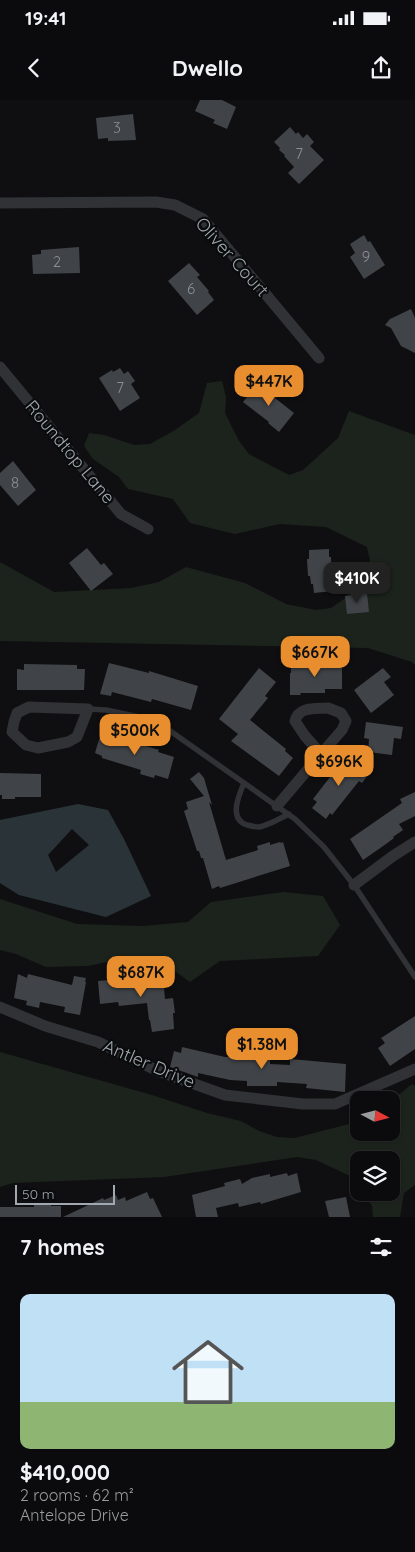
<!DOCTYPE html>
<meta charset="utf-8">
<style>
body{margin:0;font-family:Quicksand,sans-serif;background:#141416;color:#f1f3f6;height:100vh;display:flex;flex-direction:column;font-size:19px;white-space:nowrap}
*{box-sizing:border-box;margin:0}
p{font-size:16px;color:#9a9b9d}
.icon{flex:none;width:28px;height:28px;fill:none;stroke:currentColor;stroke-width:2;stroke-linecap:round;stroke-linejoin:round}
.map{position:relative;height:1117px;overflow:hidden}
.drawer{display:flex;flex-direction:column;background:#0b0b0d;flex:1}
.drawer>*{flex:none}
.needle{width:32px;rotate:97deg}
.controls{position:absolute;left:350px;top:991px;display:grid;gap:10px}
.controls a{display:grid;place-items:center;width:50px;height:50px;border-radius:10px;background:#0b0b0d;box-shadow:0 1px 4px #0004,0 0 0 1px #2b2b2e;font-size:25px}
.scale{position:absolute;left:15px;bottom:12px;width:100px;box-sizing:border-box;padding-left:5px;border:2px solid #a1a8b1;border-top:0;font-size:14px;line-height:18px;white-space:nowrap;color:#a1a8b1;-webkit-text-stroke:4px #0a0b0b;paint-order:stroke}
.price{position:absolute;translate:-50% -42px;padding:0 11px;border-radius:10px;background:#e88e2f;color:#111;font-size:16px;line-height:32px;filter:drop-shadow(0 1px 2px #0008)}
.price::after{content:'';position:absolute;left:50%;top:30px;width:15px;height:11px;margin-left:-8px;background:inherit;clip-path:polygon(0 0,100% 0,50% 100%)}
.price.current{background:#222;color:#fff}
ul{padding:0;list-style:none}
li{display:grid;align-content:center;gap:10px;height:265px;padding:0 20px}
li span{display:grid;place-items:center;height:155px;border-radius:10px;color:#555}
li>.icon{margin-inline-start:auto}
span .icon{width:90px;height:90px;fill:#fffc;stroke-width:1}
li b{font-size:21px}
h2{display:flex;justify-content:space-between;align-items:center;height:60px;padding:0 20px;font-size:21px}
.status{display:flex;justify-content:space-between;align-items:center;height:35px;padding:0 25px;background:#0b0b0d;direction:ltr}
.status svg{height:14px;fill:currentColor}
header{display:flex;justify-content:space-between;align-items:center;height:65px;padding:0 20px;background:#0b0b0d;font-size:22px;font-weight:800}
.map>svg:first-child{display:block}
.green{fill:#1c231c}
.water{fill:#2a3438;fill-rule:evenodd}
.building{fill:#404347}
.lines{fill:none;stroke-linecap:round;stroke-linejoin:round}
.lane{stroke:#313235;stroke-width:5.5}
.street{stroke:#313235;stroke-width:11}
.labels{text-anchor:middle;stroke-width:4.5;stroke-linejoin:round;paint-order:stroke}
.number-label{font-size:15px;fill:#898f96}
.street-label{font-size:18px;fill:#a1a8b1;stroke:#0a0b0b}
</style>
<div class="status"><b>19:41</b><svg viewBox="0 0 49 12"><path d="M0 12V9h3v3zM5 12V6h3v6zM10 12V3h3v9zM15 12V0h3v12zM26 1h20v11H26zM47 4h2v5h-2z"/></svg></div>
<header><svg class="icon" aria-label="back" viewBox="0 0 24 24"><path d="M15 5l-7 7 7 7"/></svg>Dwello<svg class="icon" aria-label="share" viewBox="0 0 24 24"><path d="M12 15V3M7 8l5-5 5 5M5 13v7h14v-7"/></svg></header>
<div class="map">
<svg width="415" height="1117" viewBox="0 0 415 1117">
<rect width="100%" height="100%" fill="#0f0f11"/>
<path class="green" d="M 222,281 L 226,297 L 225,313 L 239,341 L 249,354 L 289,375 L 303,370 L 338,338 L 349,311 L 415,335 L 415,565 L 412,562 L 368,548 L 0,541 L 0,462 L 54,492 L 131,488 L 159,482 L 186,467 L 245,483 L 286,504 L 316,510 L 331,508 L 344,499 L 368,475 L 370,461 L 367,447 L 326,427 L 280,424 L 235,434 L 190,423 L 173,399 L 128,389 L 119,377 L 93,359 L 84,346 L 89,333 L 104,335 L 134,345 L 150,344 L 175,330 L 199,313 L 207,283 Z
M 284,792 L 323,796 L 340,825 L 318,856 L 220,861 L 190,882 L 172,869 L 130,857 L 88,866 L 46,867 L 16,854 L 0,850 L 0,799 L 77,824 L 142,826 L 188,822 L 211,802 Z
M 0,952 L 152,995 L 207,1013 L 241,1021 L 259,1031 L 277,1037 L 295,1038 L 349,1024 L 359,1019 L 359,1032 L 391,1032 L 391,1001 L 412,984 L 415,986 L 415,1085 L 404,1093 L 400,1117 L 373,1117 L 372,1106 L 363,1093 L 391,1092 L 391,1060 L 359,1060 L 359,1087 L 352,1077 L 316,1060 L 297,1057 L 164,1077 L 13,1083 L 0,1087 Z"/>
<path class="water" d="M 78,704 L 108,710 L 124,739 L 151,796 L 106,817 L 19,795 L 0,783 L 0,720 ZM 72,729 L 89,745 L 56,772 L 48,755 Z"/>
<path class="building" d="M 200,0 L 222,0 L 236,7 L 227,29 L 213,23 L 215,20 L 195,11 Z
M 133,14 L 136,40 L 108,41 L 108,38 L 98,39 L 96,18 Z
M 290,27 L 296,34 L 298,32 L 303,38 L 307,34 L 314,42 L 310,46 L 324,60 L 299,84 L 288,73 L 294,67 L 284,56 L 285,55 L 279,50 L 280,48 L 274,42 Z
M 364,135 L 368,142 L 370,141 L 385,165 L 364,179 L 350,157 L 355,153 L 350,144 Z
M 79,147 L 80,173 L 33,174 L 32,155 L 41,154 L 41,150 Z
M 189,163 L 200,175 L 197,177 L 209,191 L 208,192 L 214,200 L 197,215 L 168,181 Z
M 411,209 L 415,218 L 415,253 L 401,246 L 391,228 L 385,225 L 390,219 Z
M 120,268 L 124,274 L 128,271 L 135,281 L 131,284 L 140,298 L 120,311 L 99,278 L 112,270 L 113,272 Z
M 261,283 L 277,296 L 275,298 L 294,313 L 279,332 L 268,323 L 269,322 L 243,302 L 256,286 L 258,287 Z
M 13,361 L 36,390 L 18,406 L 0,385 L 0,373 Z
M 87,448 L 101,465 L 104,463 L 113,474 L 91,491 L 69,463 Z
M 329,449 L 329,457 L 331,457 L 333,491 L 314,493 L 313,484 L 311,484 L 310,476 L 308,476 L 307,459 L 309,459 L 309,450 Z
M 367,493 L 369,512 L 347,514 L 345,496 Z
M 323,562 L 323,565 L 342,565 L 342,589 L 325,589 L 325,593 L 300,593 L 301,595 L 290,595 L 290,573 L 291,573 L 291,563 Z
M 109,563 L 149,573 L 149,571 L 198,586 L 191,610 L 152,599 L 151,602 L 112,592 L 111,596 L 100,594 Z
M 24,564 L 77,565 L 77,569 L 85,569 L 84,590 L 17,590 L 17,569 L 24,570 Z
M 259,568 L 276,582 L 265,596 L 268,598 L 250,620 L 286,649 L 285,651 L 293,658 L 279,676 L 231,641 L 238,634 L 219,619 Z
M 383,568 L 391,577 L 384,582 L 394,595 L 371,613 L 354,590 Z
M 366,622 L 403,627 L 401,639 L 394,638 L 392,655 L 368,652 L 369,639 L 364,638 Z
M 109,633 L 143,644 L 143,645 L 159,650 L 158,652 L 174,657 L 168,679 L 155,675 L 154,678 L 140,674 L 141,670 L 102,658 L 102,656 L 95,653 L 100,636 L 108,638 Z
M 350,656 L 370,672 L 362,683 L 359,681 L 332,715 L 330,713 L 326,719 L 312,708 L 317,702 L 313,699 L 340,664 L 342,666 Z
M 199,672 L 204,678 L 212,705 L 209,702 L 226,760 L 258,750 L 257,746 L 270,742 L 270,745 L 280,742 L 281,743 L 283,742 L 290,766 L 220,788 L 219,786 L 212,789 L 203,758 L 201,758 L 199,751 L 197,751 L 184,711 L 188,709 L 186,702 L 204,696 L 190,679 Z
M 0,673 L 41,674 L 41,697 L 15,697 L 15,699 L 2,699 L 2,695 L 0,695 Z
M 415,692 L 415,716 L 399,724 L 403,730 L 393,737 L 394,738 L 386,744 L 363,760 L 350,739 L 402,703 L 400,699 Z
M 18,874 L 27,878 L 28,874 L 72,885 L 74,876 L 86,878 L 85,882 L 86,882 L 80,915 L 64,912 L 65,907 L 40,902 L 39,908 L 26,905 L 27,901 L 14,898 Z
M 154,876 L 155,878 L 163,877 L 165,899 L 173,898 L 175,913 L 173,913 L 174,929 L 152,932 L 150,920 L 149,920 L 147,903 L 119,906 L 118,902 L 100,904 L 98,881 Z
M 415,916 L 415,949 L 390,966 L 378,948 L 385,943 L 381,938 Z
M 182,947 L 225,957 L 270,957 L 270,964 L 290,965 L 290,959 L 346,964 L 345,992 L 306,988 L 307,984 L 277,982 L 277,986 L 247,986 L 247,981 L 230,980 L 198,973 L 198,977 L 170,967 L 174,951 L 181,953 Z
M 287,1073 L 288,1076 L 297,1073 L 301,1092 L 261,1104 L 260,1102 L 239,1107 L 238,1103 L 216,1108 L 218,1117 L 196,1117 L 192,1095 L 225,1086 L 224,1083 L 240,1079 L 242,1084 L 252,1078 L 270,1074 L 270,1077 Z
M 147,1092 L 150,1099 L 153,1098 L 162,1117 L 63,1117 L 103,1098 L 104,1100 L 116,1095 L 118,1100 L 125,1097 L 126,1101 Z
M 346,1097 L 350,1117 L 329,1117 L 325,1101 Z
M 34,1103 L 51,1103 L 51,1106 L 61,1106 L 61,1117 L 0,1117 L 0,1107 L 34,1107 Z"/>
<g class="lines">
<path class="lane" d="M 88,609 L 106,610 L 139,617 L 166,628 L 295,719 L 324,747 L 354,785 L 415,877
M 244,683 C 239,695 228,719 247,725 C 251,726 255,727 259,727 C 267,726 281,718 289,714"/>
<path class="street" d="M 0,103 L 156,102 L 175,105 L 203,119 L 319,258
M 0,267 L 121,414 L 148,429
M 29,607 L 88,609 L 77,637 L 68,642 L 38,648 L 26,645 L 12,632 L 14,622 L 17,613 Z
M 328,608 L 341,613 L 346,621 L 342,630 L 321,654 L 305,636 L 295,621 C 299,606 316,609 328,608 Z
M 277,706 L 321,654
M 354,785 L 393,756 L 415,742
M 0,907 L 45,926 L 98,942 L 158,971 L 225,995 L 303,1004 L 335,1004 L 415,969"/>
</g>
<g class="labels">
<g class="number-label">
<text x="117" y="33">3</text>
<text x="299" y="59">7</text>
<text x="366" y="162">9</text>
<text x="57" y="167">2</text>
<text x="191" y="194">6</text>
<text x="120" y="293">7</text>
<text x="15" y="388">8</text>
</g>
<g class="street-label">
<text transform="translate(232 157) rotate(48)" y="6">Oliver Court</text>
<text transform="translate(70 352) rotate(50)" y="6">Roundtop Lane</text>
<text transform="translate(149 964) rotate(23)" y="6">Antler Drive</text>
</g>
</g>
</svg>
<div class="controls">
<a><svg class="needle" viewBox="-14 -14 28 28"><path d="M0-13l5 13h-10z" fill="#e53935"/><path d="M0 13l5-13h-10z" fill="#9a9b9d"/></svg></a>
<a><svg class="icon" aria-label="layers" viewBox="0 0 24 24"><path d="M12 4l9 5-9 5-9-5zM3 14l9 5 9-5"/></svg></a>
</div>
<div class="scale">50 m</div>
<b class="price" style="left:269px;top:307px">$447K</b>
<b class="price current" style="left:357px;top:504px">$410K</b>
<b class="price" style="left:315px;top:578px">$667K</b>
<b class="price" style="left:135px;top:656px">$500K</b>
<b class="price" style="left:339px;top:687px">$696K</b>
<b class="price" style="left:141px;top:898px">$687K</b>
<b class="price" style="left:262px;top:970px">$1.38M</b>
</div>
<section class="drawer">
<h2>7 homes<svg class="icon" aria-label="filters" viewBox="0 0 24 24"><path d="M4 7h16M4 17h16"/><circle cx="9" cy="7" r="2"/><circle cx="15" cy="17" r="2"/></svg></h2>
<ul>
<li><span style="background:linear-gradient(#bfe0f5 70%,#8fb573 0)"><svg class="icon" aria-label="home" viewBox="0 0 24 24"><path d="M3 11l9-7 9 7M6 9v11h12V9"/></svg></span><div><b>$410,000</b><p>2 rooms · 62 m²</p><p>Antelope Drive</p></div></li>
</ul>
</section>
